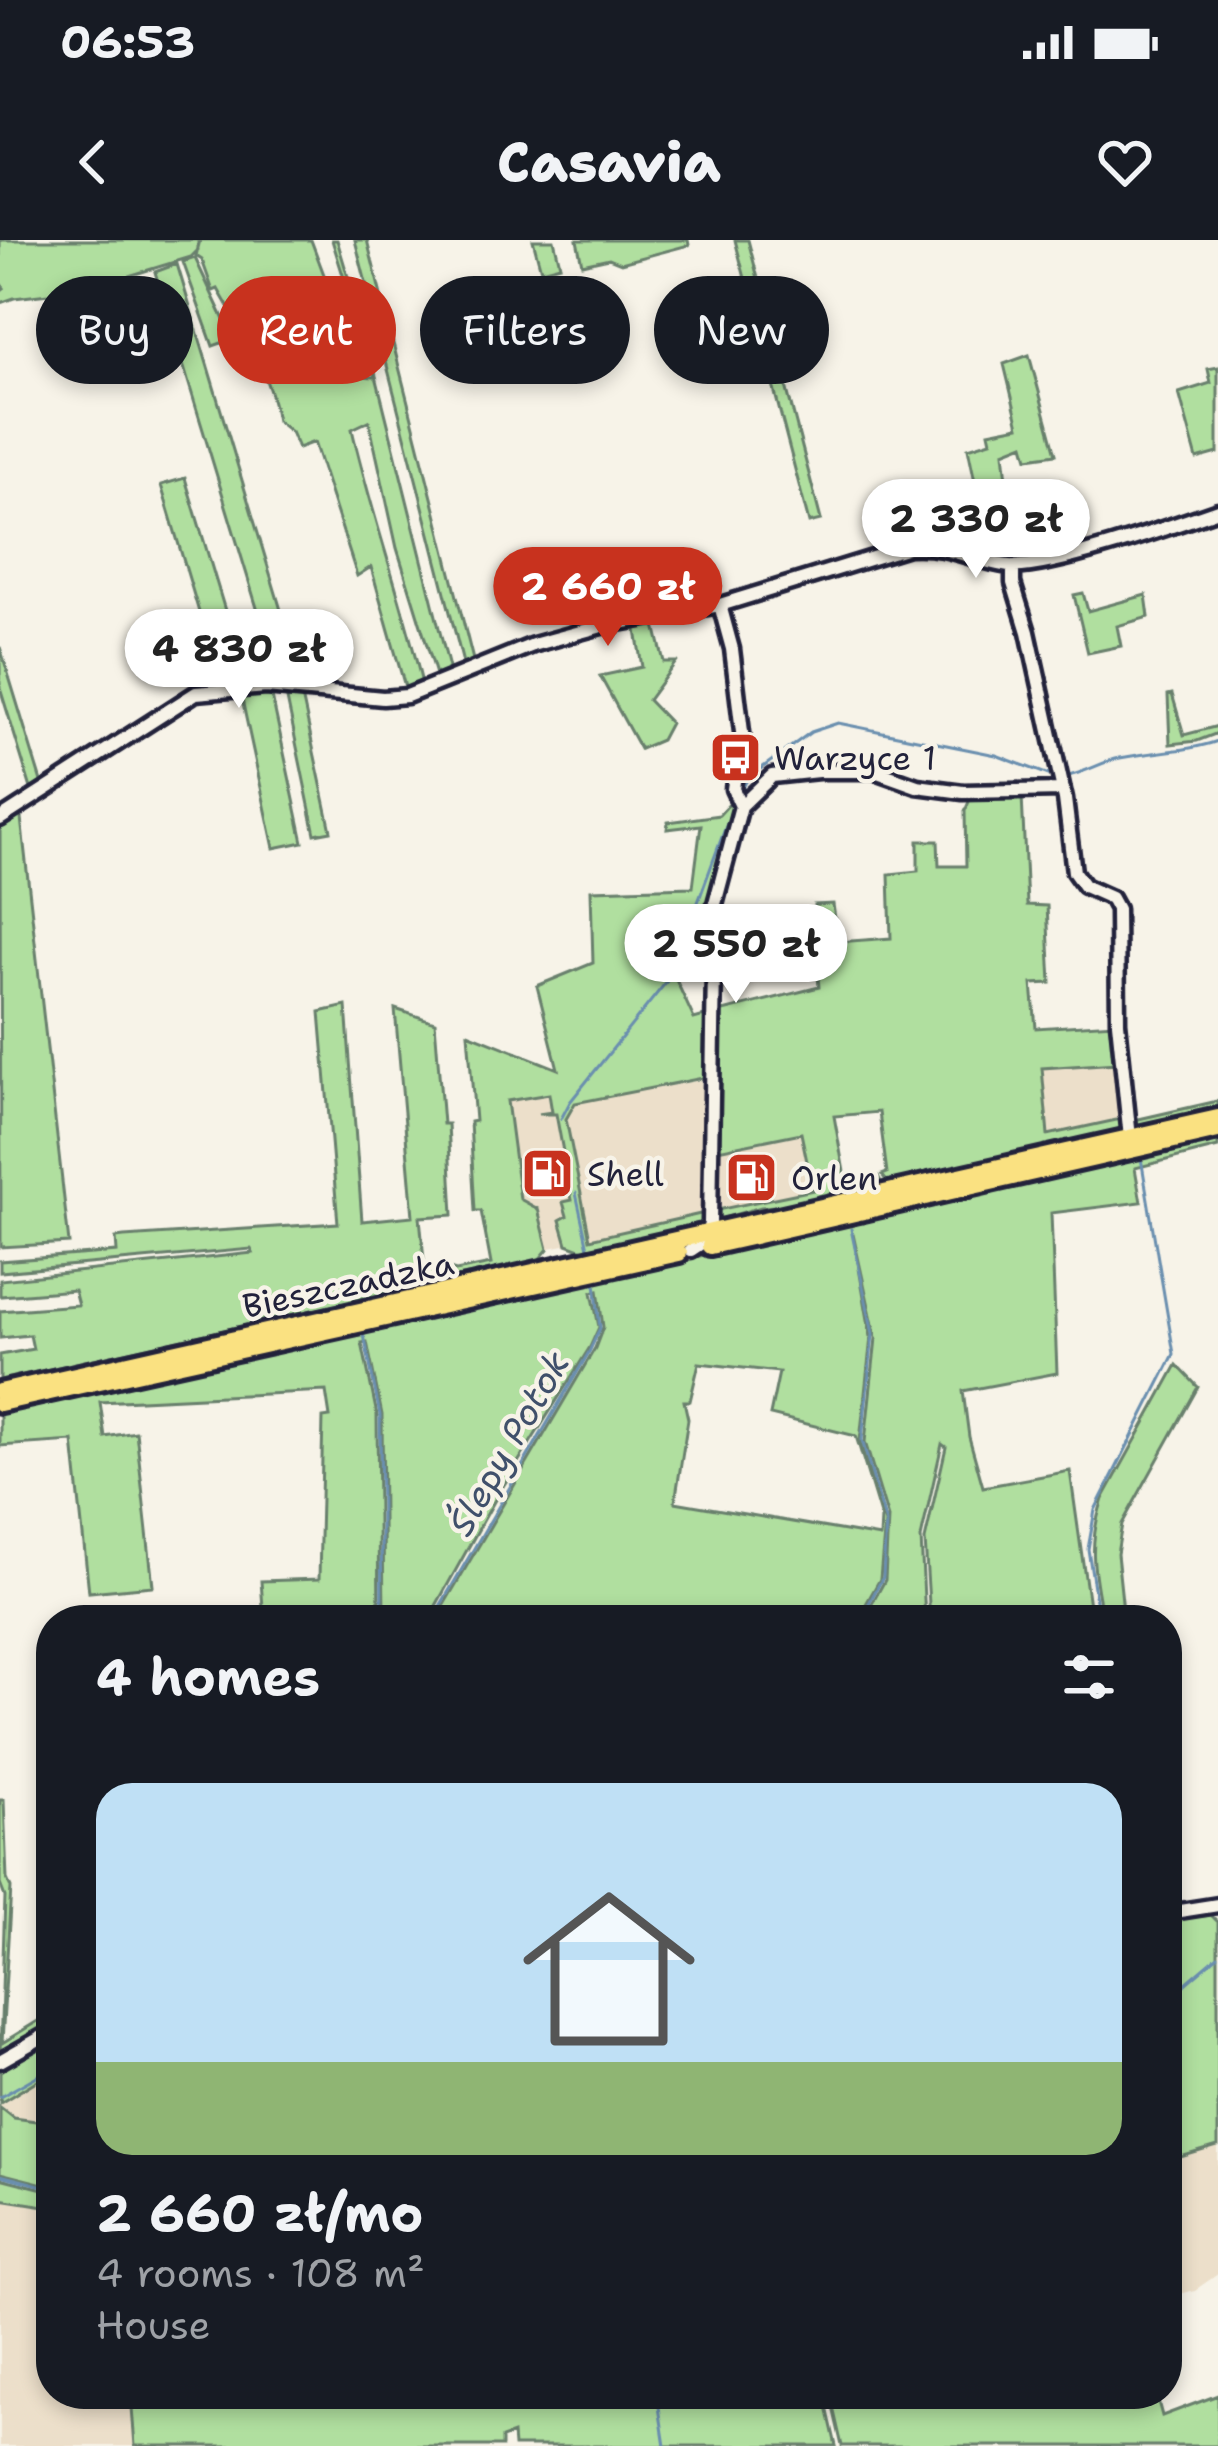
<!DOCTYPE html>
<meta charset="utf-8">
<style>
body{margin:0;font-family:"Shantell Sans",sans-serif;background:#242831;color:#f1f3f6;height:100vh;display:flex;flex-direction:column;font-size:45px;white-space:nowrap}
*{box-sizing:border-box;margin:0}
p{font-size:39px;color:#9ea1a6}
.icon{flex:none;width:66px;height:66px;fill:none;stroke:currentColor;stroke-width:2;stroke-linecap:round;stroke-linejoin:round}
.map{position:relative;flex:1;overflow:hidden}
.sheet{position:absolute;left:36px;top:1365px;width:1146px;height:804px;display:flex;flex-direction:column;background:#171b24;border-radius:48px;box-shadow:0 6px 18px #0003}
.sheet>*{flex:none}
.banner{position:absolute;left:36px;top:36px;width:1146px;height:108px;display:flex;gap:24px}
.price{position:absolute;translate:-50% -102px;padding:0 27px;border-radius:42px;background:#fff;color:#222;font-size:39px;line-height:78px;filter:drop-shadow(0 3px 6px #0008)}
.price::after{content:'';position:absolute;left:50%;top:72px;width:36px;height:27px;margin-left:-18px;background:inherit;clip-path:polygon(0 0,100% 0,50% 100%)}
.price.selected{background:#c8321e;color:#fff}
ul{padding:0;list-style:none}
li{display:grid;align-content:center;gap:24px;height:636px;padding:0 60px}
li span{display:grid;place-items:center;height:372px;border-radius:36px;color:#555}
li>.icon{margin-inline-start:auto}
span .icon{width:216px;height:216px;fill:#fffc;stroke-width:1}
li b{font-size:51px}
h2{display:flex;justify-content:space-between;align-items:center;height:144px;padding:0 60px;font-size:51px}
.pill{padding:0 42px;border-radius:54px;background:#171b24;box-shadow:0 6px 18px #0003;font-size:42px;line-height:108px}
.pill.selected{background:#c8321e;color:#fff}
.status{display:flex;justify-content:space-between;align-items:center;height:84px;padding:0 60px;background:#171b24;direction:ltr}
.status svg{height:33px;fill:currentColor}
header{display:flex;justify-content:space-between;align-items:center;height:156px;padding:0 60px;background:#171b24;font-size:54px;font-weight:800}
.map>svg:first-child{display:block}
.built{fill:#ecdfca}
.green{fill:#b0df9f;stroke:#69806d;stroke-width:3;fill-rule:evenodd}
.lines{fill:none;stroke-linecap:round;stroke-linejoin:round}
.stream{stroke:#6b8faf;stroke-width:3}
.minor-casing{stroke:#22223b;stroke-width:21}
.major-casing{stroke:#22223b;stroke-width:26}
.minor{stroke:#f7f3e8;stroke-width:12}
.major{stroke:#fae181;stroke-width:16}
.labels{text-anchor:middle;stroke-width:9;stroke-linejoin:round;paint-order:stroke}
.poi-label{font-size:33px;fill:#22223b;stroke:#f7f3e8;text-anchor:start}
.street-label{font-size:33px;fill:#22223b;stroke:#f7f3e8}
.water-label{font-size:36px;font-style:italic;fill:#40506b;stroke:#f7f3e8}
</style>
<div class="status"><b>06:53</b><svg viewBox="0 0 49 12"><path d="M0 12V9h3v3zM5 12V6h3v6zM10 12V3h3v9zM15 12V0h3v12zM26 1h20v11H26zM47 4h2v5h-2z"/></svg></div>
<header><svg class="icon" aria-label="back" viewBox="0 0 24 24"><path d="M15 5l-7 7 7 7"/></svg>Casavia<svg class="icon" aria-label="heart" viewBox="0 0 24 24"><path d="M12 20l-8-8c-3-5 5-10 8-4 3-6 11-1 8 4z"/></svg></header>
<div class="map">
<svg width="1218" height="2206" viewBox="0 0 1218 2206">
<rect width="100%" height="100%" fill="#f7f3e8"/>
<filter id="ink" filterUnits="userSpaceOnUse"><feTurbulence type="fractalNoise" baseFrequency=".00833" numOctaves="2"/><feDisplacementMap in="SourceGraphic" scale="24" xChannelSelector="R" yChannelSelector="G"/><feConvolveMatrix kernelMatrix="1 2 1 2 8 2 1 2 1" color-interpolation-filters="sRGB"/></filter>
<g filter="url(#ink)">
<path class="built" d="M 1117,823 L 1122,879 L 1048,896 L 1042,828 Z
M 701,840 L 702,847 L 706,848 L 705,973 L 590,999 L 566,879 L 574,863 Z
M 553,851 L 583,1001 L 545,1009 L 518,964 L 504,861 Z
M 802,893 L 813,951 L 713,971 L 713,911 Z
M 51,1832 L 51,1883 L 14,1878 L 0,1867 L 0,1863 Z
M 1218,1906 L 1218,2034 L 1195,2050 L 1180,2054 L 1167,2015 L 1167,1921 Z
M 0,1959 L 51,1967 L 51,2154 L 131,2154 L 135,2206 L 0,2206 Z"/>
<path class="green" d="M 0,0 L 198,0 L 198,10 L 191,17 L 83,50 L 14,58 L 0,63 L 0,51 L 4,48 L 0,43 Z
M 200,0 L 311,0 L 362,136 L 375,137 L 332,0 L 337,0 L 368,104 L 451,436 L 438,441 L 397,308 L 369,181 L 352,189 C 372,277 403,361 423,448 L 407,454 L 371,327 L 357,336 L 314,202 L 298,208 L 291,192 L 277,181 C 269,130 242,92 218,49 L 213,51 L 202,20 L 196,16 Z
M 355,0 L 367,0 L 475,428 L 465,431 Z
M 533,0 L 554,0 L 560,25 L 541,30 Z
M 577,0 L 688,0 L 689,5 L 621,23 L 609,18 L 582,24 Z
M 735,0 L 748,0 L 821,280 L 809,283 Z
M 195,18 L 233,99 L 213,106 L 183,22 Z
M 177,24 L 305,450 L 281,447 L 155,32 Z
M 1029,115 L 1056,214 L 1028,218 L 1024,204 L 1004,212 L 1014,304 L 992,303 L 985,289 L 968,208 L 991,201 L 989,192 L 1019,186 L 1004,124 Z
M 1218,127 L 1218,213 L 1197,219 L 1179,153 L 1211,143 L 1208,129 Z
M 185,238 L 245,437 L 241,445 L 221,446 L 161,245 Z
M 1083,353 L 1088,371 L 1146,355 L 1149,377 L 1117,386 L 1121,406 L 1088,413 L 1074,355 Z
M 654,381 L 664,422 L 676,422 L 648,460 L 670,483 L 661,500 L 640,509 L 600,436 L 642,427 L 635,384 Z
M 0,407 L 43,548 L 33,555 L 0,448 Z
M 240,450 L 271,452 L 303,602 L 274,608 Z
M 286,454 L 302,456 L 331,591 L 315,594 Z
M 1172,454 L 1184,495 L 1218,486 L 1218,493 L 1197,501 L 1170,504 L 1168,455 Z
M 1022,556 L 1027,665 L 1047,666 L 1051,743 L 1032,744 L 1036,788 L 1114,783 L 1117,823 L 1042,828 L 1048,895 L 1121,879 L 1121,871 L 1125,889 L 888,943 L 882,935 L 887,933 L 879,872 L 834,876 L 846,943 L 878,936 L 882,944 L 793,965 L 761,967 L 720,979 L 717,970 L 813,950 L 801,893 L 713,911 L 715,773 L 819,747 L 816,714 L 714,714 L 716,688 L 814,685 L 814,665 L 833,664 L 838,702 L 891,698 L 889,634 L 918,631 L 918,601 L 938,601 L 939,626 L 966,626 L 965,571 L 971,557 Z
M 731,562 L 735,569 L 712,658 L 707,711 L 680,700 L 670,727 L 694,779 L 708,775 L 708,837 L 575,863 L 566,879 L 590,999 L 705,973 L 704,983 L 583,1010 L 567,1004 L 560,980 L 567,976 L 563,962 L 572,960 L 556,874 L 538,874 L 552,872 L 549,854 L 507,861 L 520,959 L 538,969 L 548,1009 L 538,1021 L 452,1038 L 446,1028 L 456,1031 L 491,1024 L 481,971 L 475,971 L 470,882 L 475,881 L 468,793 L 558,829 L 537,746 L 593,723 L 591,650 L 693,647 L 701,585 L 667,589 L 668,582 L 719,575 Z
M 20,569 L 69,1003 L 1,1007 L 0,584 Z
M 346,766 L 362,981 L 413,976 L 395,769 L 435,782 L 443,884 L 448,884 L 453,975 L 420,977 L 425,1031 L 439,1030 L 435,1043 L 0,1140 L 0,1115 L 33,1109 L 30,1095 L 0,1098 L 0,1071 L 78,1065 L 74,1050 L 0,1056 L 0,1040 L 253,1013 L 251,1009 L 0,1032 L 0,1021 L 117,1012 L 116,998 L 124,997 L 338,983 L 320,772 Z
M 1218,861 L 1218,869 L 1135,887 L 1130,881 Z
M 1218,899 L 1218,907 L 1135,928 L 1141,962 L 1051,973 L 1057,1133 L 963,1151 L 969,1197 L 983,1247 L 1070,1231 L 1091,1380 L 930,1380 L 925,1300 L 946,1207 L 942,1204 L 921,1298 L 925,1380 L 863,1380 L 885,1340 L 888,1278 L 865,1202 L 876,1098 L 853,994 L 871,1097 L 860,1201 L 885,1283 L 880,1339 L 857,1380 L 435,1380 L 595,1108 L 603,1087 L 598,1050 L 592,1052 L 599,1087 L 590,1107 L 497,1256 L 428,1380 L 384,1380 L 382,1175 L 367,1102 L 362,1103 L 377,1175 L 379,1380 L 264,1380 L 261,1341 L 319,1339 L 323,1178 L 330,1177 L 326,1151 L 100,1162 L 105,1197 L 136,1192 L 153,1346 L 89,1352 L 73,1201 L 0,1206 L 0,1168 L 3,1172 L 825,988 L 861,983 L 875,976 ZM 699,1123 L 779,1132 L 770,1175 L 856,1196 L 881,1278 L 880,1297 L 675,1262 L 688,1179 L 684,1161 L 690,1161 Z
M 1177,1125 L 1198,1147 L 1122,1284 L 1117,1314 L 1124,1380 L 1103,1380 C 1094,1332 1087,1306 1103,1259 Z
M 0,1560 L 4,1560 L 7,1639 L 11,1648 L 2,1803 L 51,1773 L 51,1783 L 0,1813 L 5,1657 L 0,1644 Z
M 1211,1675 L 1218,1682 L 1218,1906 L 1167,1921 L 1167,1680 Z
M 51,1800 L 51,1832 L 0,1863 L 0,1830 Z
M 0,1867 L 14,1878 L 51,1883 L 51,1946 L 0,1933 Z
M 0,1938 L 51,1951 L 51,1967 L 0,1959 Z
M 131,2154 L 824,2154 L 836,2206 L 514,2206 L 513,2194 L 502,2198 L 502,2206 L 135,2206 Z
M 830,2154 L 1156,2154 L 1162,2176 L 1218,2155 L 1218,2206 L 842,2206 Z"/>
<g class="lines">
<path class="stream" d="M 1063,537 C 1084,534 1100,522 1120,518 C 1153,511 1186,512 1218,501
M 741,551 L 748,538 L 811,492 L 838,483 L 996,515 L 1054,537
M 561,879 L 570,862 L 671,736 L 734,564
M 576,953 L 588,1008
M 851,989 L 873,1094 L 862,1200 L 886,1283 L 883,1337 L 860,1380
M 364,1095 L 380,1175 L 382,1380
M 432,1380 L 589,1112 L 600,1088 L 595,1043
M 1099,1380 L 1088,1309 L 1095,1270 L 1174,1114 L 1141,918
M 1167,1768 L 1185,1744 L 1218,1716
M 0,1857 L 51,1828
M 0,1935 L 51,1948
M 657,2154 L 665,2206"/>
<defs>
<path id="minor" d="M 1013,327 L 1013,343 L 1028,392 L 1065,559 L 1074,632 L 1084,646 L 1111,658 L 1117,669 L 1118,782 L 1130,898
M 741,566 L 772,536 L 818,531 L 875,531 L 917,546 L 963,552 L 1062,550
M 0,579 L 196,453 L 266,447 L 383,458 L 407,456 L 533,405 L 602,386 L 720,365 L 908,307 C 952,304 970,321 1009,326 C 1046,331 1178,284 1218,270
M 691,1010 L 706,1000 L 710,983 L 715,664 L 741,566 L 733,549 L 736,527 L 745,517 L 732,409 L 720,365
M 1167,1673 L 1218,1665
M 0,1821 L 51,1792"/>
<path id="major" d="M 710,1006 L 1218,890
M 0,1152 L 1218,878
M 0,1163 L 679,1013"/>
</defs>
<use href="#minor" class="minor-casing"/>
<use href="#major" class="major-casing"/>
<use href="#minor" class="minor"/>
<use href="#major" class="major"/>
</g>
</g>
<defs>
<symbol id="bus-square" viewBox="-11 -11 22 22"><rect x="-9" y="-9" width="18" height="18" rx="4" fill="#c8321e" stroke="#f7f3e8"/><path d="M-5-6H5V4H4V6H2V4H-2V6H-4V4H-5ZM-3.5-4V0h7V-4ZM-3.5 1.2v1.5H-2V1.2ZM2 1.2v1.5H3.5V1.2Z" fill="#fff"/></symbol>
<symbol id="fuel-square" viewBox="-11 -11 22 22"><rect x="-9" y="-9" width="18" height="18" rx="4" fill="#c8321e" stroke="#f7f3e8"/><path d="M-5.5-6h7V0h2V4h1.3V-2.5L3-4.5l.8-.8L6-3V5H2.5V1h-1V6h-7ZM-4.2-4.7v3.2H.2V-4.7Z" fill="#fff"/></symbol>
</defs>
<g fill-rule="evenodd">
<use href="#bus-square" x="706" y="488" width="59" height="59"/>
<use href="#fuel-square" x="518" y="904" width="59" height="59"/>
<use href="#fuel-square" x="722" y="908" width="59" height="59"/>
</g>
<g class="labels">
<g class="poi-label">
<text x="774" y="530">Warzyce 1</text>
<text x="587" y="946">Shell</text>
<text x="791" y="950">Orlen</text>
</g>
<g class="street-label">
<text transform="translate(348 1044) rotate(-12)" y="12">Bieszczadzka</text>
</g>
<g class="water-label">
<text transform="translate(508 1203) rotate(-60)" y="13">Ślepy Potok</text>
</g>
</g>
</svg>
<b class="price" style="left:976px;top:341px">2 330 zł</b>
<b class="price selected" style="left:608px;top:409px">2 660 zł</b>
<b class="price" style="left:239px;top:471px">4 830 zł</b>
<b class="price" style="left:736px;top:766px">2 550 zł</b>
<div class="banner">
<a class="pill">Buy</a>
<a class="pill selected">Rent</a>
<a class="pill">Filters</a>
<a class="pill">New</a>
</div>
<section class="sheet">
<h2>4 homes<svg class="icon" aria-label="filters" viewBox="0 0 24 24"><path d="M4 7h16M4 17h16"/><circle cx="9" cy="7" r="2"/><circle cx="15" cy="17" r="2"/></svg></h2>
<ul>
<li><span style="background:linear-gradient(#bfe0f5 75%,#8fb573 0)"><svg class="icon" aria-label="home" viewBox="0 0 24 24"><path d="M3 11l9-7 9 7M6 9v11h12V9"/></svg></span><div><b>2 660 zł/mo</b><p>4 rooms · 108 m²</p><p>House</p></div></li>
</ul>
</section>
</div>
